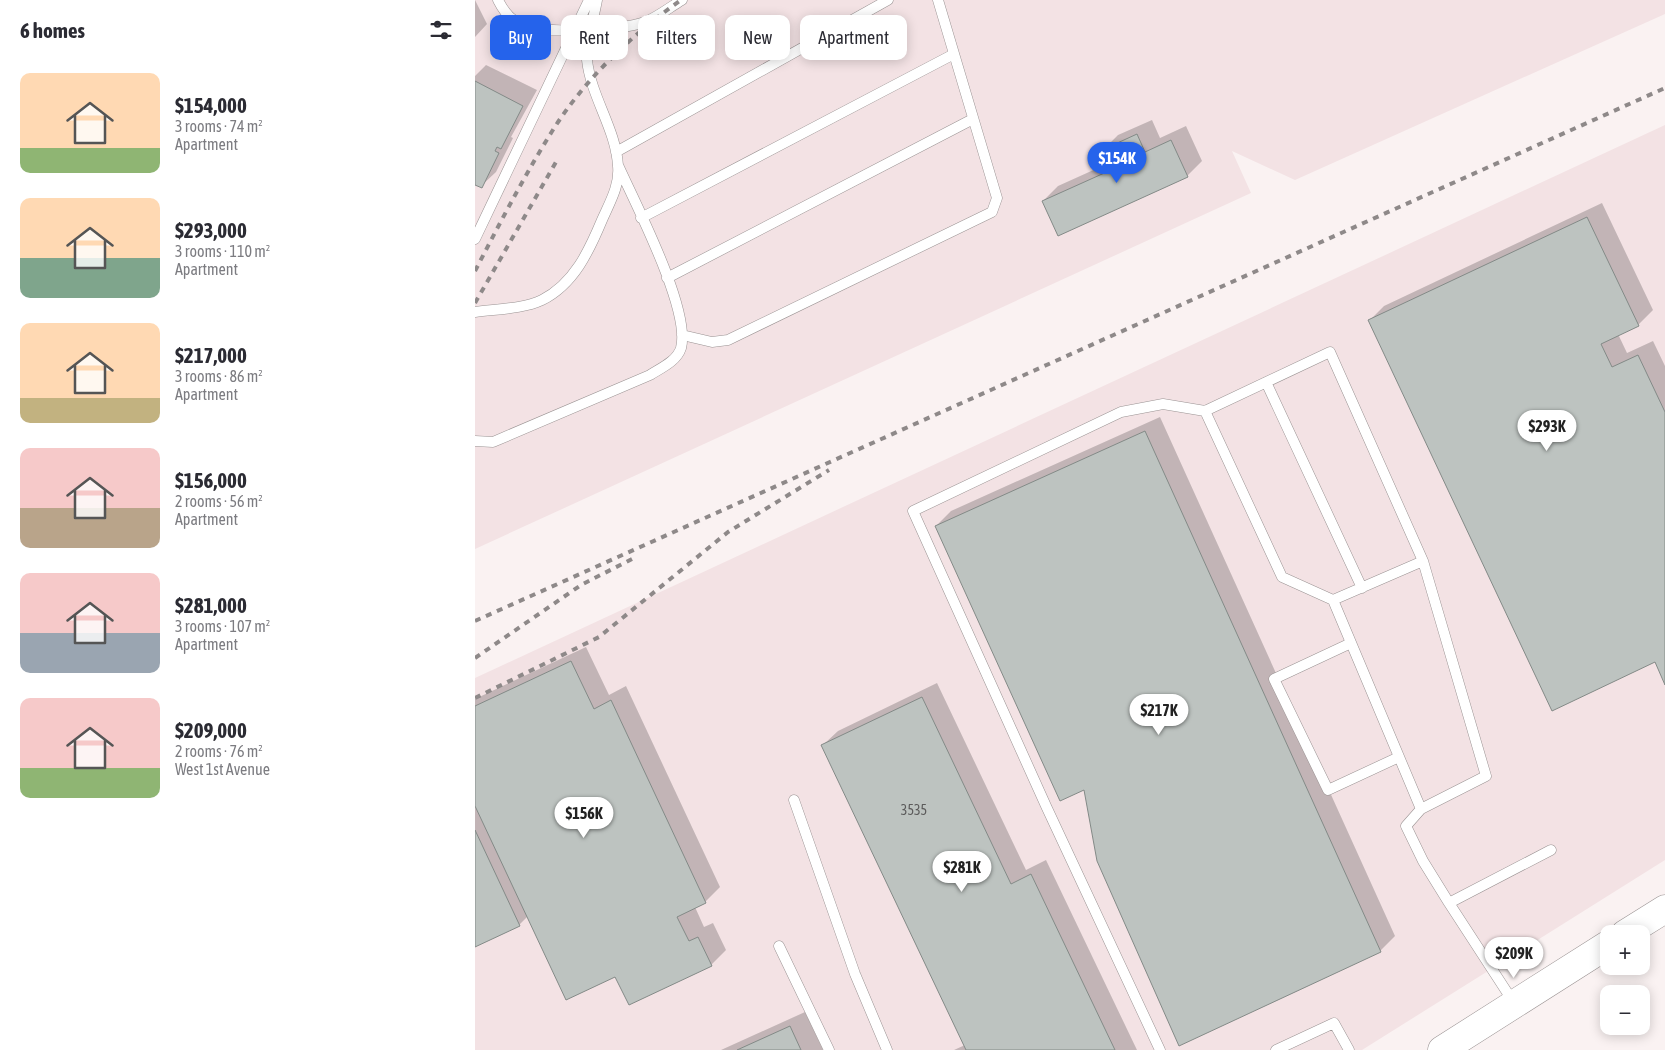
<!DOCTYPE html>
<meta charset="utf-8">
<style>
body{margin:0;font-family:"Asap Condensed",sans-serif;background:#f2f2f3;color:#2b2b33;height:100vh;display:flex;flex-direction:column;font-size:19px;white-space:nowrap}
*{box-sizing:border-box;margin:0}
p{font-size:16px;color:#7c7c81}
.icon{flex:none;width:28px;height:28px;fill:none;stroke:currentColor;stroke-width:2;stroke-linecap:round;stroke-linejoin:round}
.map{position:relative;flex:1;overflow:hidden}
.panel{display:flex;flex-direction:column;background:#fff;width:475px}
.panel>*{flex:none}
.guide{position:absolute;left:15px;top:15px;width:475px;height:45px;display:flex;gap:10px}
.tools{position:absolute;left:1125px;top:925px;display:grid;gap:10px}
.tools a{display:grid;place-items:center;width:50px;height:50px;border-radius:10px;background:#fff;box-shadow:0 2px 12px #0003;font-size:25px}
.price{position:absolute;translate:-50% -42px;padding:0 11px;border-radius:18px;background:#fff;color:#222;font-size:16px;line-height:32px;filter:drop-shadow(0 1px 2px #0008)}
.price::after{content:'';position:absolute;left:50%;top:30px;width:15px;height:11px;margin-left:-8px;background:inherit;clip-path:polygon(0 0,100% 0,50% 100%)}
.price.selected{background:#2563eb;color:#fff}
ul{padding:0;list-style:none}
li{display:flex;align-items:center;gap:15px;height:125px;padding:0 20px}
li span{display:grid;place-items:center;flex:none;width:140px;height:100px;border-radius:10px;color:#555}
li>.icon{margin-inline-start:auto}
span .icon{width:60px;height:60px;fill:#fffc;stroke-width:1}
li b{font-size:21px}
h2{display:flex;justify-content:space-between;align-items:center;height:60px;padding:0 20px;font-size:21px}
.tag{padding:0 18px;border-radius:10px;background:#fff;box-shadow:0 2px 12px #0003;font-size:18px;line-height:45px}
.tag.selected{background:#2563eb;color:#fff}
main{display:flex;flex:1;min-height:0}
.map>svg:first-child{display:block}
.built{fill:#f3e2e4}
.shadow{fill:#0003}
.building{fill:#bdc3c0;stroke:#838a87}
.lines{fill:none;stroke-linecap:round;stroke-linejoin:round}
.lane-casing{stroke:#9a9393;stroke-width:11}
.secondary-casing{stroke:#9a9393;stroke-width:29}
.lane{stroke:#fff;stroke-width:10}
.secondary{stroke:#fff;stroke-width:28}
.rail{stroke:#8e8989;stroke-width:4;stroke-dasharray:6 6;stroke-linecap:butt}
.labels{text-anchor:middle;stroke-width:4;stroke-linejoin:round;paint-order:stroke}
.number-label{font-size:14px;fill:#5b5a5a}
</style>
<main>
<section class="panel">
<h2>6 homes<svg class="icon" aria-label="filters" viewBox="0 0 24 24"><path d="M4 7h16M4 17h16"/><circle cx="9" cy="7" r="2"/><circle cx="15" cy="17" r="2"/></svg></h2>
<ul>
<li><span style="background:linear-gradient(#ffd9b3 75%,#8fb573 0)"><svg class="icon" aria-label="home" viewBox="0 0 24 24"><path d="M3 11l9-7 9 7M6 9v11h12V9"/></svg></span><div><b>$154,000</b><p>3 rooms · 74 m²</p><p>Apartment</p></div></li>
<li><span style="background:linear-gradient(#ffd9b3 60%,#7fa58c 0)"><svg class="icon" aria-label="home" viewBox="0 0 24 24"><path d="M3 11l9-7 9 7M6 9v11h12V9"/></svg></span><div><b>$293,000</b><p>3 rooms · 110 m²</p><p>Apartment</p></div></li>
<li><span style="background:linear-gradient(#ffd9b3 75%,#c2b280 0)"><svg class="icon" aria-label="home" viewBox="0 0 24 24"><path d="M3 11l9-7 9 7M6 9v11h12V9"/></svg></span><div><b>$217,000</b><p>3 rooms · 86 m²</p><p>Apartment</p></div></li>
<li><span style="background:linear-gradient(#f6c9c9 60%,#b9a48a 0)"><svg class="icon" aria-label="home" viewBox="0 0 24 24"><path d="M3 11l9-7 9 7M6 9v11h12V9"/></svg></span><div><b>$156,000</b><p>2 rooms · 56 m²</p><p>Apartment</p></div></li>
<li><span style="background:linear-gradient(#f6c9c9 60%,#9aa5b1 0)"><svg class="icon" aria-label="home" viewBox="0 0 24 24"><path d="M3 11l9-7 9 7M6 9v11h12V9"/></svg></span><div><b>$281,000</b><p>3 rooms · 107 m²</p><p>Apartment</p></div></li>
<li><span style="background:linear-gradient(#f6c9c9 70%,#8fb573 0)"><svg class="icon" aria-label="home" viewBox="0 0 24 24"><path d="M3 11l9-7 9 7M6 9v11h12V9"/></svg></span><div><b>$209,000</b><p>2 rooms · 76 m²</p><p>West 1st Avenue</p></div></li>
</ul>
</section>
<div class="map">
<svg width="1190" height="1050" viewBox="0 0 1190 1050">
<rect width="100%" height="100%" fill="#faf2f2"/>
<path class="built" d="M 0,0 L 1190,0 L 1190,14 L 820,180 L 757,151 L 776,193 L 0,549 Z
M 1190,125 L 1190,860 L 887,1050 L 0,1050 L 0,678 Z"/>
<path class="shadow" d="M 0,0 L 12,24 L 0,37 Z
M 11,65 L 62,90 L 36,137 L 38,138 L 21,172 L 6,186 L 0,183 L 0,76 Z
M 677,120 L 685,138 L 711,126 L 727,161 L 712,176 L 568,201 L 583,186 L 634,163 L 628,150 L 643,135 Z
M 1127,203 L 1178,310 L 1163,325 L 1143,334 L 1152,353 L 1178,341 L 1190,366 L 1190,682 L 1180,661 L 894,321 L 909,306 Z
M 685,417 L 920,936 L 905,951 L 610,788 L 461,526 L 476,511 Z
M 111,647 L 134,695 L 151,686 L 245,887 L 230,902 L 220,907 L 229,927 L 238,923 L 251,950 L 236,965 L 141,975 L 53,916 L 44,925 L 0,945 L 0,699 Z
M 462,683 L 551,870 L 571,860 L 662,1050 L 479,1050 L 490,1045 L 348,745 L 363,731 Z
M 330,1012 L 348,1050 L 246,1050 Z"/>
<path class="building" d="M 0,81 L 48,106 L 26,149 L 22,147 L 20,151 L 24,153 L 7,188 L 0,185 Z
M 662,134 L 670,152 L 696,140 L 713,177 L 583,236 L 567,201 L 636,170 L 627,150 Z
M 1112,217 L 1164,326 L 1126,344 L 1137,367 L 1163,355 L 1190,412 L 1190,685 L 1180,662 L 1077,711 L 893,320 Z
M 670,431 L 906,952 L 704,1046 L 622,861 L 609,790 L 585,801 L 460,526 Z
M 96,661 L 119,709 L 136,700 L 231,903 L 202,917 L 214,941 L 223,937 L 237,966 L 154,1005 L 140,977 L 91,1000 L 0,806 L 0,706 Z
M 447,697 L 536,884 L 556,874 L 640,1050 L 491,1050 L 346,745 Z
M 0,830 L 45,926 L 0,947 Z
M 315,1026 L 326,1050 L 262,1050 Z"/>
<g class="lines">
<defs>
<path id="lane" d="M 23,0 C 27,8 32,16 40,21 C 62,36 145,31 170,22 C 183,17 195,7 207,0
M 141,152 L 413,0
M 166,218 L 479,54
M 0,239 L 114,0
M 192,278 L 498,119
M 0,312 C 21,309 48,309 67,300 C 99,284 114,251 127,220 C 135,202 145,185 143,166 C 141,129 116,97 112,60 C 111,41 119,18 122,0
M 207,335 L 237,342 L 253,340 L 517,212 L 522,198 L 463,0
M 791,382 L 887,588
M 0,441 L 18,442 L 175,375 C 186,368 202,361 206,348 C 216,310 160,203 143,165
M 858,600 L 948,561
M 876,643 L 799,679 L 853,790 L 924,757
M 319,800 L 380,974 L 412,1050
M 946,809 L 1011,776 L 948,561 L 855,352 L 730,411 L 807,577 L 858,600 L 946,809 L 931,826 L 948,861 L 974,903
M 304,946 L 354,1050
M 1039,1003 L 974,903 L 1076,850
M 685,1050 L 571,806 L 438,511 L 646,412 L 688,404 L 730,411
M 801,1050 L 859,1023 L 874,1050"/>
<path id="secondary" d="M 1150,934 L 1190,909
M 967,1050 L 1134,944"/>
</defs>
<use href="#lane" class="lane-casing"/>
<use href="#secondary" class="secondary-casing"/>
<use href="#lane" class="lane"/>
<use href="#secondary" class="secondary"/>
<path class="rail" d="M 0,271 C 24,225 48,178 76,133 C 108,81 156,35 206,0
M 0,303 L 81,162
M 0,621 L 1190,88
M 0,658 L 106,585 L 157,559
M 0,698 L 124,637 L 253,532 L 354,470"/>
</g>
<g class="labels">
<g class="number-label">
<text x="439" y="815">3535</text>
</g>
</g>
</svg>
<div class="tools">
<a>+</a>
<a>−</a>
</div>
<b class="price selected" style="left:642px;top:184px">$154K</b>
<b class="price" style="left:1072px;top:452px">$293K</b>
<b class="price" style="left:684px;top:736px">$217K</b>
<b class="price" style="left:109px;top:839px">$156K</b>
<b class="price" style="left:487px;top:893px">$281K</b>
<b class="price" style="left:1039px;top:979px">$209K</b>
<div class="guide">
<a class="tag selected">Buy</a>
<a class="tag">Rent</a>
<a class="tag">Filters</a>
<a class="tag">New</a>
<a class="tag">Apartment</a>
</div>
</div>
</main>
